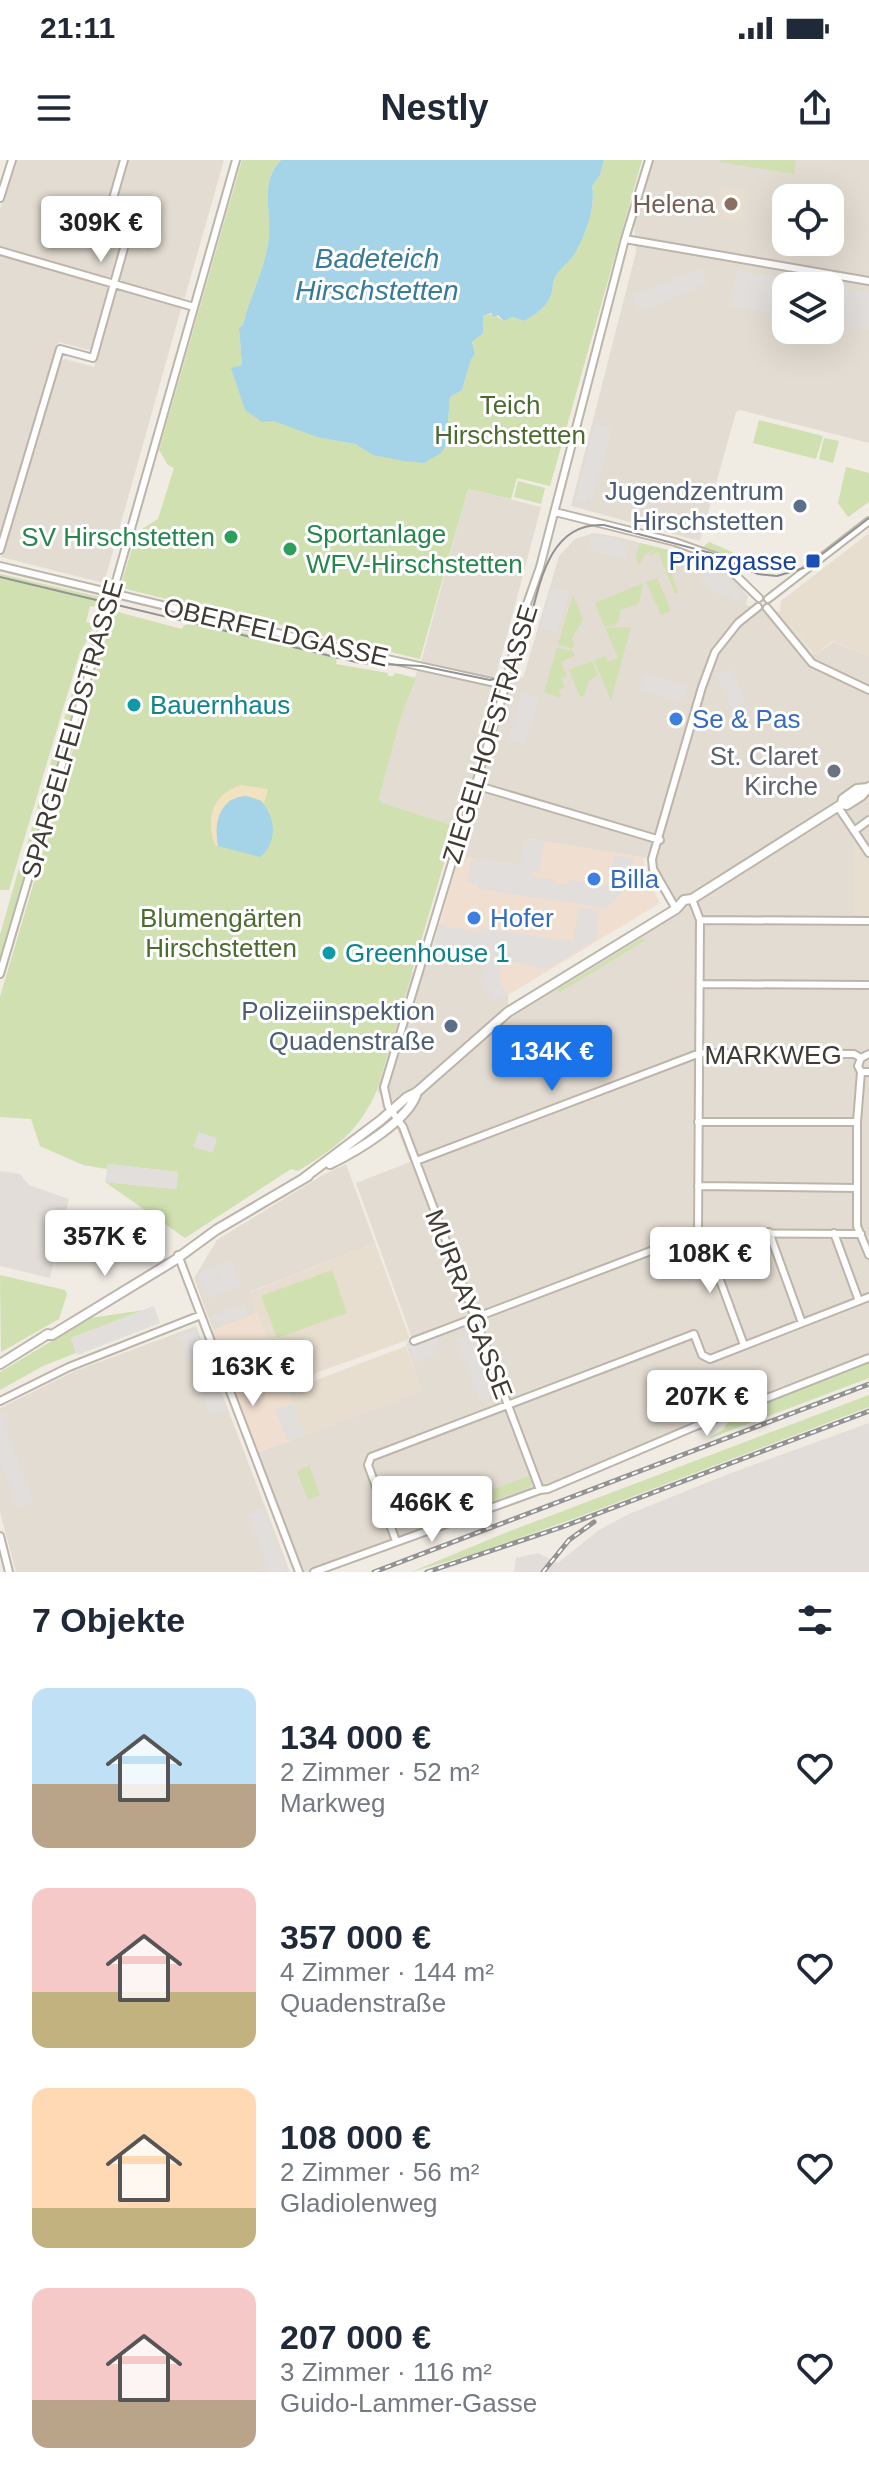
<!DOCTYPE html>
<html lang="de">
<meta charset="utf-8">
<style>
body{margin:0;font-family:Helvetica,sans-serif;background:#f6f6f7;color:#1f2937;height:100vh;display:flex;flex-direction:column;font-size:30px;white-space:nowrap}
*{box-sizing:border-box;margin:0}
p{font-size:26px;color:#747a83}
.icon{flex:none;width:44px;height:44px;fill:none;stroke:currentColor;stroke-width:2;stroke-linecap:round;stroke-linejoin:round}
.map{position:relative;height:1412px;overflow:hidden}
.panel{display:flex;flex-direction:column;background:#fff;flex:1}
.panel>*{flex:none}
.tools{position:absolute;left:772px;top:24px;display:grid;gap:16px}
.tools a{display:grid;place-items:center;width:72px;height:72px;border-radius:16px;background:#fff;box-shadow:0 8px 32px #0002;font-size:40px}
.price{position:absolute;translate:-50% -68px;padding:0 18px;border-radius:8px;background:#fff;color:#222;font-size:26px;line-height:52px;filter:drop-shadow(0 2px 4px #0008)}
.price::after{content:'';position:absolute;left:50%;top:48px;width:24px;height:18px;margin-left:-12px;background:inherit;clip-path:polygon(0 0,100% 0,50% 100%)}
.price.on{background:#1a73e8;color:#fff}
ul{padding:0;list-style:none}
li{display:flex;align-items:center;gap:24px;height:200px;padding:0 32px}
li span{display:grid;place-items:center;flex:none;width:224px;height:160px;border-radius:16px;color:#555}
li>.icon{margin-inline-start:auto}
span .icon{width:96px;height:96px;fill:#fffc;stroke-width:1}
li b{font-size:34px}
h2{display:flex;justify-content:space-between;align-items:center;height:96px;padding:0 32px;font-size:34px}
.status{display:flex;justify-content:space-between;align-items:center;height:56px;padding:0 40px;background:#fff;direction:ltr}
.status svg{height:22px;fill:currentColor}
header{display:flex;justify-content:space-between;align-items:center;height:104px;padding:0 32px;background:#fff;font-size:36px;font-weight:700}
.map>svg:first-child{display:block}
.residential{fill:#e3dcd2;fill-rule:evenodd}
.commercial{fill:#f0dfd0}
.industrial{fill:#e2ddd8}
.education{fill:#e7decf}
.green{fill:#d0e0b0}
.sand{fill:#f1e2c2}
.parking{fill:#e1dedb}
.water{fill:#a5d3e7}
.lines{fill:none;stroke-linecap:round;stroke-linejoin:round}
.minor-casing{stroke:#bdb4aa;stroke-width:10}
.tertiary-casing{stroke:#bdb4aa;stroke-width:12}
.minor{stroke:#fff;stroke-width:6}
.tertiary{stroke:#fff;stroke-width:8}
.tram{stroke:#939393;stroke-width:2}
.rail-casing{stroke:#939393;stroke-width:5}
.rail{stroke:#fff;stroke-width:2;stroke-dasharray:6;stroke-linecap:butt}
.education-dot{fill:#8d6e63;stroke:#fff;stroke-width:3}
.service-dot{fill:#5c6f8a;stroke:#fff;stroke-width:3}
.leisure-dot{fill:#2e9e5b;stroke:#fff;stroke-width:3}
.transit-dot{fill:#1a4fb4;stroke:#fff;stroke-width:3}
.culture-dot{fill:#0f9aa8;stroke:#fff;stroke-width:3}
.shop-dot{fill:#3f7fe0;stroke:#fff;stroke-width:3}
.worship-dot{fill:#6b7280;stroke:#fff;stroke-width:3}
.labels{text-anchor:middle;stroke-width:6;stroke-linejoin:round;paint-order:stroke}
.education-label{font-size:26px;fill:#785e54;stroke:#fff;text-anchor:end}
.park-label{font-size:26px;fill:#4c6b2f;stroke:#fff}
.service-label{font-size:26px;fill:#4e5e75;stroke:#fff;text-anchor:end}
.leisure-label{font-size:26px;fill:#27864d;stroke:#fff;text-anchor:start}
.transit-label{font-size:26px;fill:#164399;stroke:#fff;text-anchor:end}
.street-label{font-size:26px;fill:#413b34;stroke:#fff}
.culture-label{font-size:26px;fill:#0d838f;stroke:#fff;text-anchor:start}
.shop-label{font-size:26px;fill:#366cbe;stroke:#fff;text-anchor:start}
.worship-label{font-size:26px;fill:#5b616d;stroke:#fff;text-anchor:end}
.water-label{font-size:28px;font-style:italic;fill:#387a99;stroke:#fff}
</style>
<div class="status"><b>21:11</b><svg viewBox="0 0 49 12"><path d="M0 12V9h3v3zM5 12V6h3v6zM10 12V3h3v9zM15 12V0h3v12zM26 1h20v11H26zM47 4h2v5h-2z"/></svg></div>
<header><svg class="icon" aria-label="menu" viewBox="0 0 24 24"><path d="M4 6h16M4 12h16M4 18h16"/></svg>Nestly<svg class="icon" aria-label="share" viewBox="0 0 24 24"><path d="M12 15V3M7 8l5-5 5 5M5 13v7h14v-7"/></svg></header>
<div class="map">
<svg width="869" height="1412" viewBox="0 0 869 1412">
<rect width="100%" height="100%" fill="#f0ebe3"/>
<path class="residential" d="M 15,0 L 120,0 L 105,48 L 126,55 L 129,58 L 112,116 L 108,117 L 0,87 L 0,50 Z
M 127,0 L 224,0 L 185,137 L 181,139 L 121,122 L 119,117 L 140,43 L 120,37 L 118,32 Z
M 652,0 L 869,0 L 869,283 L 740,250 L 736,252 L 700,381 L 571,346 L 636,92 L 634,62 ZM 786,38 L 830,38 L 830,82 L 786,82 ZM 786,126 L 830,126 L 830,170 L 786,170 Z
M 0,94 L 107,124 L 109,128 L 92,188 L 88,190 L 59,182 L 0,379 Z
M 119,128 L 180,145 L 181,149 L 104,423 L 1,397 L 61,201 L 65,199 L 94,207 L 115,130 Z
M 468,329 L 541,347 L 497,513 L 523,518 L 559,396 L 575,379 L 594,373 L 618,377 L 707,401 L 733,417 L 748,436 L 746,445 L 780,452 L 812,493 L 817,494 L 833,482 L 869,496 L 869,1198 L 548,1329 L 315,1412 L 299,1412 L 257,1293 L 422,1231 L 406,1184 L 413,1181 L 356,1023 L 410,1002 L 394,961 L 474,880 L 391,951 L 377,930 L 411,814 L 432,791 L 501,803 L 499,821 L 508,835 L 508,852 L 676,749 L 653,709 L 652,699 L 530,679 L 529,682 L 524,682 L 521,705 L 475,700 L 459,696 L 466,666 L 455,666 L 382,643 L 379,637 L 402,553 L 422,498 Z
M 346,1004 L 375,1083 L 250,1132 L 257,1153 L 213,1170 L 194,1118 L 217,1080 L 323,1015 Z
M 196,1166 L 290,1412 L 16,1412 L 0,1352 L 0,1248 L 75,1211 Z"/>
<path class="commercial" d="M 530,679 L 643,697 L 646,716 L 660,743 L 508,835 L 499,821 L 501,803 L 432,791 L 459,696 L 521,705 L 524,681 L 529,682 Z
M 257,1153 L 305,1275 L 257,1293 L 210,1171 Z"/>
<path class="industrial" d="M 0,1011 L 20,1014 L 29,1025 L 69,1039 L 50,1118 L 0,1106 Z
M 869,1263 L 869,1412 L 514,1412 L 516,1398 L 538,1393 L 558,1403 L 599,1370 L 629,1354 L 731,1313 Z"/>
<path class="education" d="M 721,26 L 746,30 L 740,63 L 716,57 Z
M 869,373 L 869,496 L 832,481 L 817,494 L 813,493 L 780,452 L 781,441 Z
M 853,680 L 869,703 L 869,757 L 854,758 Z
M 375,1083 L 410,1179 L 285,1224 L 249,1133 Z
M 406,1186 L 422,1231 L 305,1275 L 288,1231 Z"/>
<path class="green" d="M 242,0 L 281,0 C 260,21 271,50 269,76 C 266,108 250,135 243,165 L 239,168 L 242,205 L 237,206 L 245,249 L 323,278 L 355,284 L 373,295 L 446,285 L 450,237 L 462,230 L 471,198 L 475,194 L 472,182 L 482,173 L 483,156 C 495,152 495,156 504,161 L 511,157 L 524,161 C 536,154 546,148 551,135 C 553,130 552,123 555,117 C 560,108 570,102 575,93 C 586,74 596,47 592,26 L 600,15 L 604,0 L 642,0 L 550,326 L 517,318 L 511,339 L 468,329 L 420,499 L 306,472 L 306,470 L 233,455 L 232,452 L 228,454 L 122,428 L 121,425 L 137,372 L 158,359 L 174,308 L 168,305 L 159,290 Z
M 720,0 L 796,0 L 794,14 L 720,2 Z
M 759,260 L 823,276 L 816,299 L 753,283 Z
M 824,278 L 839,281 L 833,303 L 819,299 Z
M 846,307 L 869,313 L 869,342 L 848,357 L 838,343 Z
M 518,321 L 545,328 L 541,344 L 514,337 Z
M 709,382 L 764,406 L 765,413 L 703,387 Z
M 640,383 L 673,391 L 670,410 L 678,433 L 675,434 L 658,392 L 647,396 L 656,389 L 646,393 L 639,405 L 636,397 Z
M 0,414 L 100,437 L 98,447 L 90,446 L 86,462 L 93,464 L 90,476 L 80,492 L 9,730 L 0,730 Z
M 657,418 L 671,451 L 661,455 L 646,422 Z
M 643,423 L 639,444 L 620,450 L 619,460 L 614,466 L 604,466 L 595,443 Z
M 573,435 L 583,459 L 571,480 L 574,482 L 572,489 L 558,484 Z
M 110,451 L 53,652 L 51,652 Z
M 114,451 L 182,469 L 184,465 L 187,465 L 189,459 L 337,496 L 336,504 L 388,513 L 388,516 L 393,516 L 395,513 L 416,518 L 402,553 L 379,638 L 382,643 L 455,666 L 377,930 C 359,972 335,988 298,1011 L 291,1009 L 185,1078 L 105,1022 L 176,1029 L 178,1012 L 108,1004 L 107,1009 L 83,1005 L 40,986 L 31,959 L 0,957 L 0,837 Z
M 631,467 L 611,540 L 594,500 L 605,496 L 608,502 L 618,498 L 605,468 Z
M 95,480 L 46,651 L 37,648 L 82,500 L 87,489 Z
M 557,488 L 573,491 L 575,496 L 561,502 L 567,516 L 561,518 L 565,527 L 559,530 L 561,538 L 544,532 Z
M 592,501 L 598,515 L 589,521 L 584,535 L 580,537 L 569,510 Z
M 36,653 L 45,655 L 31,691 L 24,696 Z
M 19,708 L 25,709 L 26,717 L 0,807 L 0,775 Z
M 642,778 L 644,781 L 559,833 L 557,830 Z
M 332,1110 L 347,1153 L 277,1178 L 261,1136 Z
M 0,1115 L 65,1130 L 67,1134 L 59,1159 L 1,1192 Z
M 144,1150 L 71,1178 L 76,1193 L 43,1206 L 0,1230 L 0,1212 L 90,1158 Z
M 869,1202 L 869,1218 L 708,1279 L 724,1269 L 731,1255 Z
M 869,1235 L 869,1247 L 581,1356 L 480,1392 L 411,1412 L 505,1373 Z
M 309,1306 L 320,1335 L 308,1340 L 297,1311 Z
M 528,1316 L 532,1322 L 530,1327 L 416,1370 L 412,1359 Z"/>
<path class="sand" d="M 242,625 L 268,629 L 264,643 C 254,635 240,635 229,641 C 216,654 215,668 218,686 L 215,685 C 205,658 213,633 242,625 Z"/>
<path class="parking" d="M 701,108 L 707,124 L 639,152 L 632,136 Z
M 736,110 L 779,117 L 772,153 L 730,146 Z
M 838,127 L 869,132 L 869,170 L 831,163 Z
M 595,263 L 612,267 L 593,339 L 588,337 L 586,344 L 575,342 Z
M 592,373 L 629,383 L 625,399 L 588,390 Z
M 704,403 L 722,413 L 743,435 L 734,443 L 727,434 L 722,437 L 698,420 Z
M 552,427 L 569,431 L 557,473 L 540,468 Z
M 732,509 L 746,542 L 732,551 L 717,516 Z
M 644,513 L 688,527 L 685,537 L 682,537 L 680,542 L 639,530 Z
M 522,533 L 539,538 L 525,585 L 508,580 Z
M 530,679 L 544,681 L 539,711 L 533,711 L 532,717 L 554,719 L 554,723 L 568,725 L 569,720 L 609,726 L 614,695 L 634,699 L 632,707 L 638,717 L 635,719 L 638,723 L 622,732 L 606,748 L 478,729 L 478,724 L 467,721 L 470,702 L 478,699 L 521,705 L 524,681 L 529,682 Z
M 579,748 L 599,751 L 596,779 L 547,809 L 502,800 L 499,821 L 508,835 L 492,841 L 482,825 L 486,800 L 432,791 L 439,763 L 443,766 L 480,772 L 482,768 L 573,782 Z
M 199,972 L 217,978 L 213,993 L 193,987 Z
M 108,1004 L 178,1012 L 176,1029 L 105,1022 Z
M 231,1100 L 241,1126 L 207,1139 L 197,1113 L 213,1106 L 223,1127 L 215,1106 Z
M 244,1144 L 248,1155 L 223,1164 L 221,1160 L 212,1163 L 210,1157 Z
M 154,1146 L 160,1163 L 77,1195 L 76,1193 L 71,1178 Z
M 196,1169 L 226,1250 L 210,1256 L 181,1180 L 177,1181 L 175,1177 Z
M 438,1169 L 440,1176 L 434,1195 L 415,1203 L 407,1181 Z
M 472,1173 L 495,1235 L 480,1241 L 456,1179 Z
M 237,1186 L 241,1186 L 243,1189 L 249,1187 L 252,1198 L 272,1191 L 277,1204 L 233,1221 L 228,1207 L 233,1205 L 232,1200 L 225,1201 L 221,1192 Z
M 293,1243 L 305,1275 L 287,1281 L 275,1249 Z
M 4,1253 L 6,1260 L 3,1262 L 34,1342 L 18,1348 L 0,1302 L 0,1254 Z
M 414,1331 L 420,1348 L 397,1356 L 391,1339 Z
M 264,1349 L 287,1411 L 284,1412 L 270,1412 L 248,1355 Z"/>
<path class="water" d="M 281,0 L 604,0 L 600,15 L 592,26 C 596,47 586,74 575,93 C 570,102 560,108 555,117 C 552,123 553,130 551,135 C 546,148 536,154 524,161 L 512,157 L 504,161 L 498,155 L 494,157 L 491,153 L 483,156 L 483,173 L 472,182 L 475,194 L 471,199 L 462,230 L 450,237 L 446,285 L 441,293 L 424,303 L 404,301 L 373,295 L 355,284 L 317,277 L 274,261 L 262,262 L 245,250 L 231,208 L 242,205 L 239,168 L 243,165 C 250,135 266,108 269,76 C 271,50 260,21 281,0 Z
M 246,636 L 261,641 C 276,658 278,682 260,697 L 218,686 C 214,663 219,638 246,636 Z"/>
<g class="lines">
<defs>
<path id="minor" d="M 0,38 L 12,0
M 625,79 L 869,121
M 0,91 L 194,147
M 555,352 L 675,382 L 717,397 L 759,438
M 0,390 L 60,189 L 93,198 L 135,49 L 112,42 L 124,0
M 0,406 L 369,495 L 505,525
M 768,439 L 869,361
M 767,448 L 812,503 L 869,530
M 475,625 L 660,680
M 838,647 L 869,693
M 854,671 L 869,660
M 692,739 L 700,760 L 698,1073 L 707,1085 L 744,1185
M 676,749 L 653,709 L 652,699 L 702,527 L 715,492 L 738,463 L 758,447
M 700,760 L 869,761
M 0,814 L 111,439 L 236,0
M 700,824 L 869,825
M 869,894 L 861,898 L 858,906 L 861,912 L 869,912
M 861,912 L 857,962 L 857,1066 L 869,1095
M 698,962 L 857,962
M 416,1001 L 700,893 L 854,894 L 861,898
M 698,1026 L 857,1028
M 769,1072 L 802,1163
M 834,1073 L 859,1141
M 178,1095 L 299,1412
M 414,1181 L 698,1073 L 861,1074
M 0,1241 L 69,1207 L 201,1155
M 540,1330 L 403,967 L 388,946 L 384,927 L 503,534 L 521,461 L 540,407 L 625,79 L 649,0
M 0,1376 L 9,1412
M 396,1381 L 368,1305 L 371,1297 L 694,1174 L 702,1195 L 710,1199 L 869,1137
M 314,1412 L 540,1330 L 548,1329 L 696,1266 L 869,1198"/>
<path id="tertiary" d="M 842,644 L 843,639 L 857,629 L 868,628
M 330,1004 C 355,992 410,960 417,932
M 304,1018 L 381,960 L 407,937 L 417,932 L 508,852 L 676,749 L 684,740 L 692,739 L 842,644 L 847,645 L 861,636 L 869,627
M 46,1175 L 52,1175 L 175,1100 L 216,1070 L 308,1016
M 0,1204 L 48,1174"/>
</defs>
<use href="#minor" class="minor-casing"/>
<use href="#tertiary" class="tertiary-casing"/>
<use href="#minor" class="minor"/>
<use href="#tertiary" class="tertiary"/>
<path class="tram" d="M 0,417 L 360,503 L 422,506 L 490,520 L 505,517 L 516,507 C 538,460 534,361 604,365 L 711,393 L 758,414 L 777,416 L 804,408 L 869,358"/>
<defs>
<path id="rail" d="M 374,1412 L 869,1224
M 427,1412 L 562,1367 L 869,1251
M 543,1412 L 569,1380 L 594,1362"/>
</defs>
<use href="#rail" class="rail-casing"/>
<use href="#rail" class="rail"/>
</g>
<circle class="education-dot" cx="731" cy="44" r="8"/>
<g class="service-dot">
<circle cx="800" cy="346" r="8"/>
<circle cx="451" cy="866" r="8"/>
</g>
<g class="leisure-dot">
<circle cx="231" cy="377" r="8"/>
<circle cx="290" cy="389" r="8"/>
</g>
<rect class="transit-dot" x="805" y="393" width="16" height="16" rx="4"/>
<g class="culture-dot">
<circle cx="134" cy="545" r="8"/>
<circle cx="329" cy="793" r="8"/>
</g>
<g class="shop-dot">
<circle cx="676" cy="559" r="8"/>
<circle cx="594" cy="719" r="8"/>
<circle cx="474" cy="758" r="8"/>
</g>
<circle class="worship-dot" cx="834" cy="611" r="8"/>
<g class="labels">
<g class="education-label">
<text x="715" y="53">Helena</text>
</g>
<g class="park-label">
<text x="510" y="254">Teich<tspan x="510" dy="30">Hirschstetten</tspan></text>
<text x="221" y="767">Blumengärten<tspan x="221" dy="30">Hirschstetten</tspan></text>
</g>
<g class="service-label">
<text x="784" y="340">Jugendzentrum<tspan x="784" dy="30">Hirschstetten</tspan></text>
<text x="435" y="860">Polizeiinspektion<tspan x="435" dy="30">Quadenstraße</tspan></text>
</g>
<g class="leisure-label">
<text x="306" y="383">Sportanlage<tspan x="306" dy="30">WFV-Hirschstetten</tspan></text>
<text x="215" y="386" text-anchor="end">SV Hirschstetten</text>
</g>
<g class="transit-label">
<text x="797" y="410">Prinzgasse</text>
</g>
<g class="street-label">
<text transform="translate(276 472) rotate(13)" y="9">OBERFELDGASSE</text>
<text transform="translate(72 569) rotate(-74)" y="9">SPARGELFELDSTRASSE</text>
<text transform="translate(490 574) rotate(-73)" y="9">ZIEGELHOFSTRASSE</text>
<text x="773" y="904">MARKWEG</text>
<text transform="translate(469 1144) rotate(69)" y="9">MURRAYGASSE</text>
</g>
<g class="culture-label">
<text x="150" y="554">Bauernhaus</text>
<text x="345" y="802">Greenhouse 1</text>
</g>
<g class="shop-label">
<text x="692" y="568">Se &amp; Pas</text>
<text x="610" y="728">Billa</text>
<text x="490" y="767">Hofer</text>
</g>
<g class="worship-label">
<text x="818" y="605">St. Claret<tspan x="818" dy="30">Kirche</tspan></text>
</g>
<g class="water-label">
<text x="377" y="108">Badeteich<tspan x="377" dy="32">Hirschstetten</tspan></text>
</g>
</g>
</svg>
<div class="tools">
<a><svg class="icon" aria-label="locate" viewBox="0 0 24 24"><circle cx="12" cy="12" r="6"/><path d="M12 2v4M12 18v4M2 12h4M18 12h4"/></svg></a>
<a><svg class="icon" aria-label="layers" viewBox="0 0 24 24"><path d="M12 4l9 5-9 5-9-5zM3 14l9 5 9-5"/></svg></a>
</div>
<b class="price" style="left:101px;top:104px">309K €</b>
<b class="price on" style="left:552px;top:933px">134K €</b>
<b class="price" style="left:105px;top:1118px">357K €</b>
<b class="price" style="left:710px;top:1135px">108K €</b>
<b class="price" style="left:253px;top:1248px">163K €</b>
<b class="price" style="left:707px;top:1278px">207K €</b>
<b class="price" style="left:432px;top:1384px">466K €</b>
</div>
<section class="panel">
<h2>7 Objekte<svg class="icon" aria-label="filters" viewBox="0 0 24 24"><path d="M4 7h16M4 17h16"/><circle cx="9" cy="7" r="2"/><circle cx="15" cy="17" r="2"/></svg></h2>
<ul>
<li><span style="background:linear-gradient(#bfe0f5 60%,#b9a48a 0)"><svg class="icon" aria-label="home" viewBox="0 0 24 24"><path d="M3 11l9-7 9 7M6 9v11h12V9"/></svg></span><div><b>134 000 €</b><p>2 Zimmer · 52 m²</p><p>Markweg</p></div><svg class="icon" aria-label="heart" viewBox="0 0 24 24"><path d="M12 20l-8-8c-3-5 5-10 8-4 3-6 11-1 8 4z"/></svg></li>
<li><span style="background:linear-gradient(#f6c9c9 65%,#c2b280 0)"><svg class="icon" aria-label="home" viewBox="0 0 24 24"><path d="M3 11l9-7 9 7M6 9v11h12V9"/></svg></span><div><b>357 000 €</b><p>4 Zimmer · 144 m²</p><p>Quadenstraße</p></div><svg class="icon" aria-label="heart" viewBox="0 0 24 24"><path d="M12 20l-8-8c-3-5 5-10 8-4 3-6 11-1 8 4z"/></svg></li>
<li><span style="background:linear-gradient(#ffd9b3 75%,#c2b280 0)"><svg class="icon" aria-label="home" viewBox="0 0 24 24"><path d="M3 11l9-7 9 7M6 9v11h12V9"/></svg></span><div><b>108 000 €</b><p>2 Zimmer · 56 m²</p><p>Gladiolenweg</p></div><svg class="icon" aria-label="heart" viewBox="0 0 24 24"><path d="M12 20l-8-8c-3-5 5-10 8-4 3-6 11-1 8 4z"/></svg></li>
<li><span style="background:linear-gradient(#f6c9c9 70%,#b9a48a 0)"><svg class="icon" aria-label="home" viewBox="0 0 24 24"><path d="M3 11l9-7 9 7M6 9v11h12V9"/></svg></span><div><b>207 000 €</b><p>3 Zimmer · 116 m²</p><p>Guido-Lammer-Gasse</p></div><svg class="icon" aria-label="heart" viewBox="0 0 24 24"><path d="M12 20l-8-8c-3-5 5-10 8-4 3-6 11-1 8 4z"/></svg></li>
</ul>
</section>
